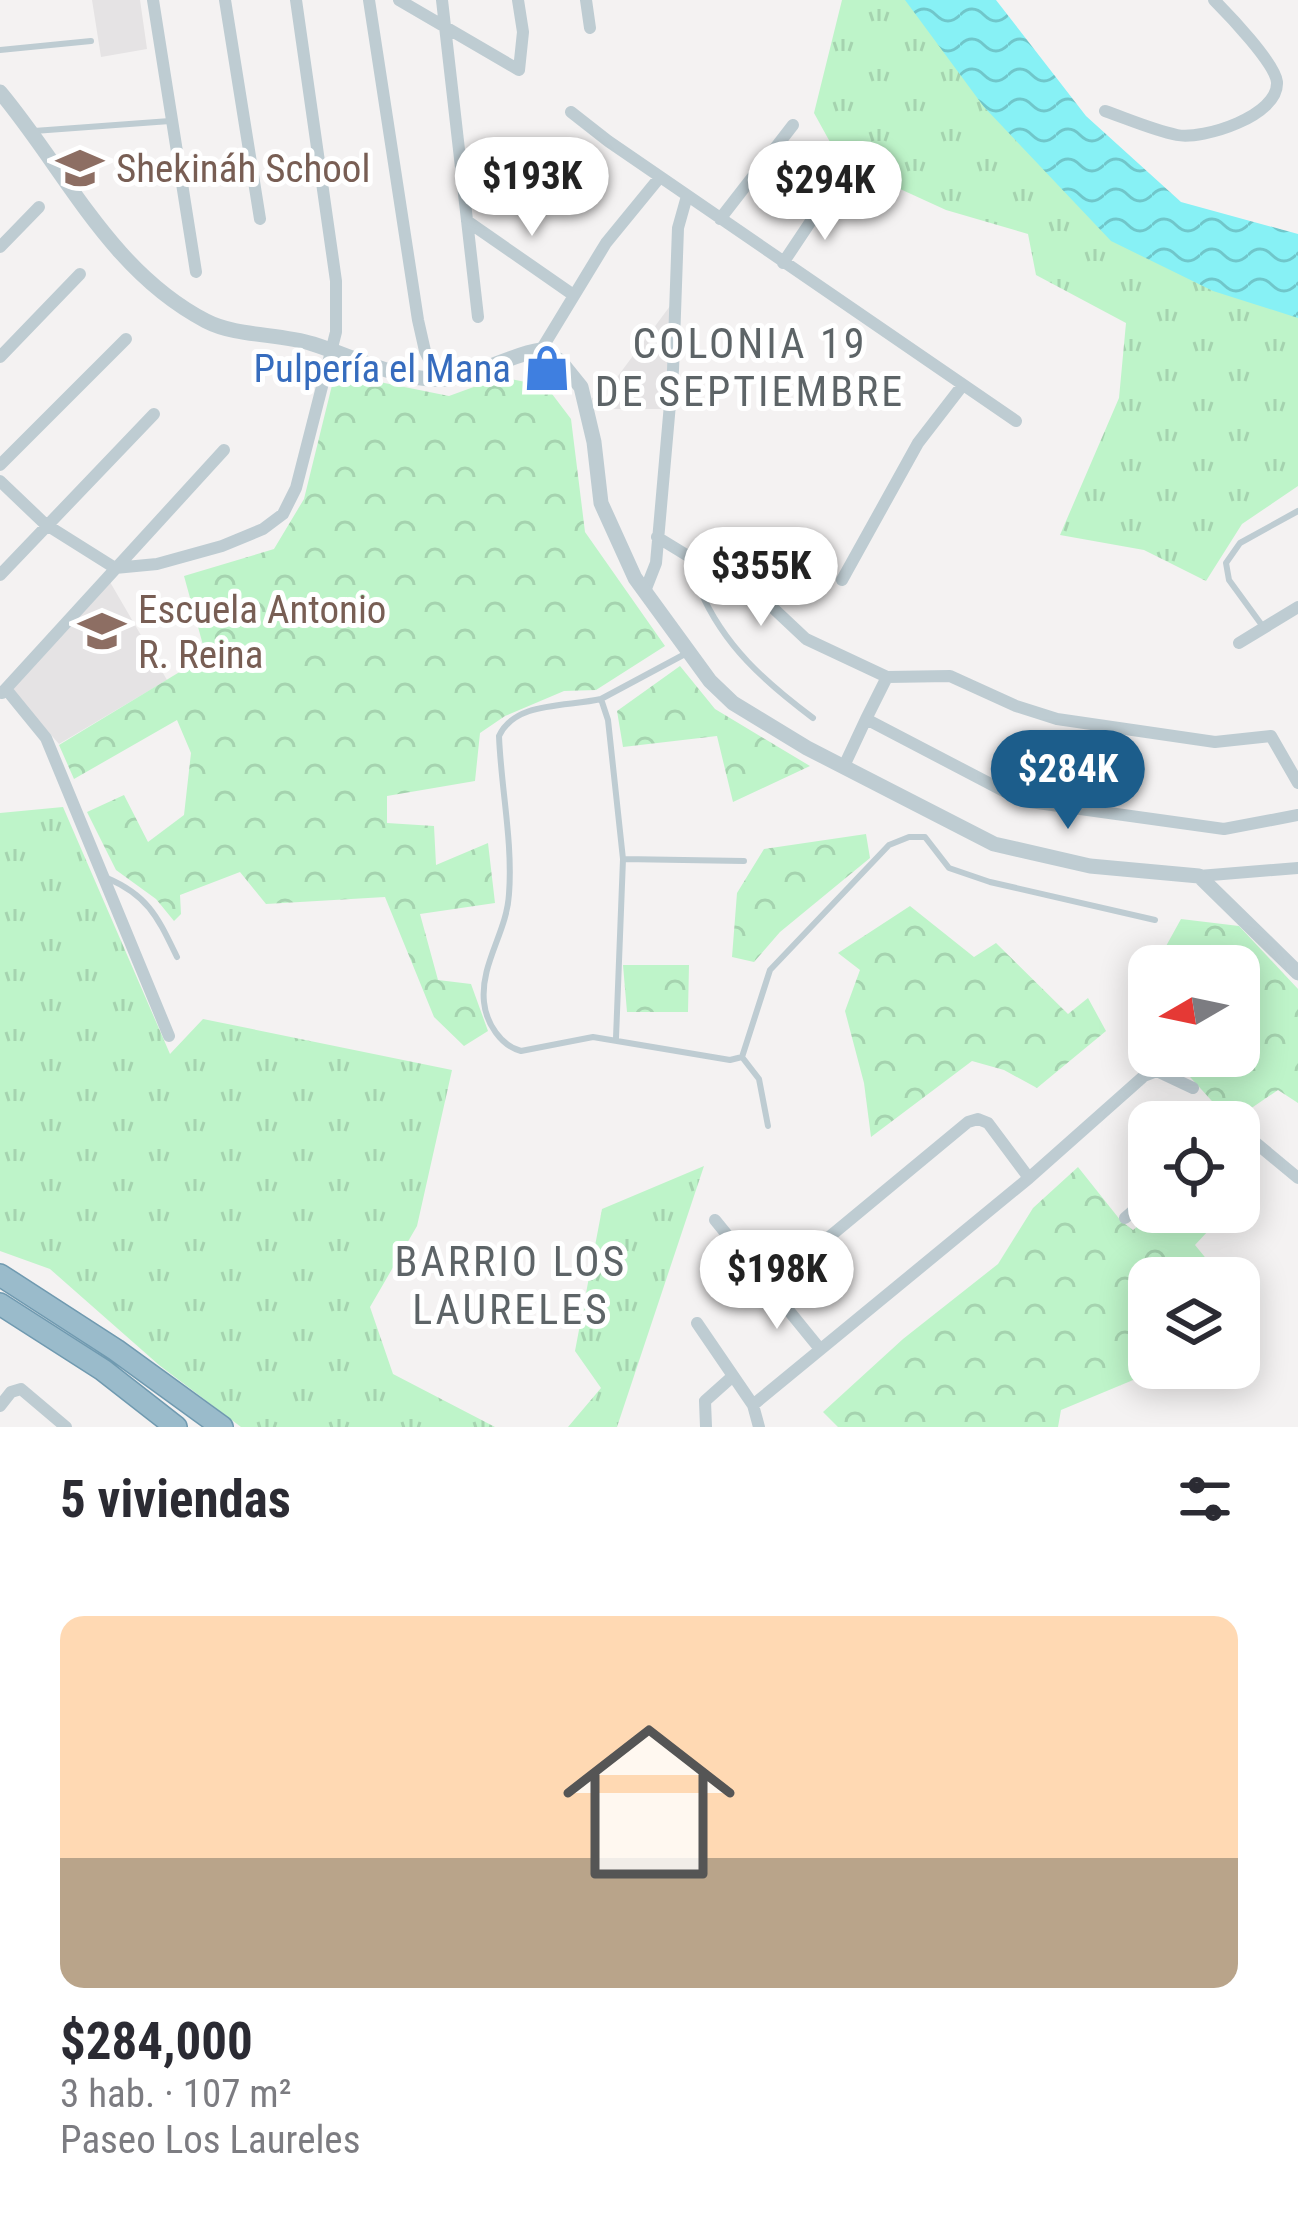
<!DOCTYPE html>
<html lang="es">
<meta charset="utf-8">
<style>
body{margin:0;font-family:"Roboto Condensed",sans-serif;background:#f7f7f7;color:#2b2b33;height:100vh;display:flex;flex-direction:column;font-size:45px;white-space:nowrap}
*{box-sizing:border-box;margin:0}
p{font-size:39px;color:#7c7c81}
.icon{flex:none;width:66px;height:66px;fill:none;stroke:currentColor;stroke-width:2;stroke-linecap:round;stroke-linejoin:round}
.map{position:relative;height:1427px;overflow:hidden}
.details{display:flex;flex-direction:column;background:#fff;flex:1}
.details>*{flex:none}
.needle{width:78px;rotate:261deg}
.tools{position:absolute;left:1128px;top:945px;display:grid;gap:24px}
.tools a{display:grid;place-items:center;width:132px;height:132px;border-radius:24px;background:#fff;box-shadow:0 6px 30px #0003;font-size:60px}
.price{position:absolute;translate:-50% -102px;padding:0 27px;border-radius:42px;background:#fff;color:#222;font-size:39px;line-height:78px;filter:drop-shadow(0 3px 6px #0008)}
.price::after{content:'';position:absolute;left:50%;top:72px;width:36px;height:27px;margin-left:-18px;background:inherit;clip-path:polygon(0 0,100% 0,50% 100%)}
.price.current{background:#1c5d8b;color:#fff}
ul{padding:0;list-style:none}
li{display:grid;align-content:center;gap:24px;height:636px;padding:0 60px}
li+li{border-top:3px solid #e1e1e2}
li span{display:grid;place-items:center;height:372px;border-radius:24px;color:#555}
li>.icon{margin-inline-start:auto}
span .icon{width:216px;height:216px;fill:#fffc;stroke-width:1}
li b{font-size:51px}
h2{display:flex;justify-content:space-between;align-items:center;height:144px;padding:0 60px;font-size:51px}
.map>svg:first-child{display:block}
.education{fill:#e5e3e4}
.grass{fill:url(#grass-tufts)}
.forest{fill:url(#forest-crowns)}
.water{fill:url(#water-waves)}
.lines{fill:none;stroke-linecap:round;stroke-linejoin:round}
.trunk-casing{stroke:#709ab0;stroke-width:24}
.service{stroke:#beccd2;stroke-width:6}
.minor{stroke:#beccd2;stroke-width:12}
.tertiary{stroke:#beccd2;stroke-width:15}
.trunk{stroke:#9abbcb;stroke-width:21}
.labels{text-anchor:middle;stroke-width:10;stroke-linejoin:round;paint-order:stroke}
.education-label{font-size:39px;fill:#785e54;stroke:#fff;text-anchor:start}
.shop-label{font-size:39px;fill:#366cbe;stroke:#fff;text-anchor:end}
.neighbourhood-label{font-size:42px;letter-spacing:3px;fill:#5d6467;stroke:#fff}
</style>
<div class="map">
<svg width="1298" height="1427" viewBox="0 0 1298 1427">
<defs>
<pattern id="grass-tufts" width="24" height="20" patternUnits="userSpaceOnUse" patternTransform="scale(3)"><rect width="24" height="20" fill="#bef4c9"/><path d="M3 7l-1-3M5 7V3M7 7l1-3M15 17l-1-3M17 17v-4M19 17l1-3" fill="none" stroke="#a5d3af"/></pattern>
<pattern id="forest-crowns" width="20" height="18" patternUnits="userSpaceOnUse" patternTransform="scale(3)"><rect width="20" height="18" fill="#bef4c9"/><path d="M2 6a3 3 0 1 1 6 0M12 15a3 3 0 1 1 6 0" fill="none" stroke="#a5d3af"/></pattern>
<pattern id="water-waves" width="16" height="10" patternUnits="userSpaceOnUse" patternTransform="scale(3)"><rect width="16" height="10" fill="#87f1f5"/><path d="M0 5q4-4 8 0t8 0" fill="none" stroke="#70c6ca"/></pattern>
</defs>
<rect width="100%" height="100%" fill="#f4f2f2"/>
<path class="education" d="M 92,0 L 140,0 L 147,49 L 101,57 Z
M 673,302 L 664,409 L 594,409 L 592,398 L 602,395 L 615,380 Z
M 110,582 L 167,680 L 59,744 L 12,690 Z"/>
<path class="grass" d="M 842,0 L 918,0 L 1298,299 L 1298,486 L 1242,524 L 1206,581 L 1144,550 L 1060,535 L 1119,398 L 1126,323 L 1036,275 L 1028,234 L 946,210 L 841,162 L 814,113 Z
M 63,807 L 170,1054 L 203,1019 L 452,1070 L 417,1226 L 370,1307 L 393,1374 L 495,1427 L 241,1427 L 159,1365 L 50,1269 L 0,1251 L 0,813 Z
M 704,1166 L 617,1427 L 568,1427 L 601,1388 L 575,1351 L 602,1209 Z"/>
<path class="forest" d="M 335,373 L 449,396 L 501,377 L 546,386 L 571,419 L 585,532 L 665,646 L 596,690 L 564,691 L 505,716 L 480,733 L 475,781 L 387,796 L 387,823 L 434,826 L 436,865 L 488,843 L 495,903 L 420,914 L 438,980 L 471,984 L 488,1031 L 464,1046 L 434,1017 L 385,897 L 266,904 L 240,872 L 180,895 L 181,914 L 174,921 L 156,899 L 116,870 L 87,812 L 124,795 L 148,842 L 184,815 L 191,753 L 177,720 L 74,779 L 59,745 L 206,656 L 184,576 L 274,549 L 304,499 Z
M 680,666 L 715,709 L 810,766 L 733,802 L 717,736 L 623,747 L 617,711 Z
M 866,834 L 870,858 L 780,932 L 754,962 L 732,957 L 737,893 L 764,849 Z
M 910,906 L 974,957 L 996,943 L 1068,1014 L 1088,998 L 1106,1031 L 1037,1088 L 1004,1070 L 972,1061 L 871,1137 L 864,1083 L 845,1011 L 860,970 L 838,953 Z
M 1181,919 L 1239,926 L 1298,989 L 1298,1103 L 1278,1090 L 1231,1122 L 1171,1056 L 1239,1056 L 1239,966 L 1155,966 Z
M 623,965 L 689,965 L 688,1012 L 627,1012 Z
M 1078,1167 L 1121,1221 L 1133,1230 L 1156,1212 L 1223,1215 L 1195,1245 L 1222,1278 L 1149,1278 L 1150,1373 L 1061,1410 L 1058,1427 L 838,1427 L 823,1412 L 903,1339 L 998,1264 L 1033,1208 Z"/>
<path class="water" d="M 905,0 L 996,0 L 1086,116 L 1181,202 L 1298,234 L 1298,318 L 1213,291 L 1111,241 L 984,107 Z"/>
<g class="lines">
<defs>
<path id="trunk" d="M 0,1275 L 116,1350 L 222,1427
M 0,1304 L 103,1370 L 176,1427"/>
</defs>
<use href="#trunk" class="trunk-casing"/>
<path class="service" d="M 0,50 L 91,41
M 34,131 L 170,121
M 705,569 L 700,590 C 724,646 765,682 813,718
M 1264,628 L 1229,580 L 1226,563 L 1240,543 L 1298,511
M 601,699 C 567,707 515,701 499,736 C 501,788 513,842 509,894 C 507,932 480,964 484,1002 C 486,1023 501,1046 521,1051 L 593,1037 L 730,1060 L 742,1057 L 770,970 L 889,845 L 909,837 L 925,837 L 949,868 L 990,882 L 1155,920
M 623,859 L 744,861
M 107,878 C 149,896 158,918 177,957
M 616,1038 L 623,859 L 608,720 L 601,699 L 685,654
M 742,1057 L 759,1079 L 768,1126"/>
<path class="minor" d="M 153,0 L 196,272
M 225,0 L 260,219
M 369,0 L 418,320 L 425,351 L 439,379
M 399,0 L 519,70 L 523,32 L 518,0
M 442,0 L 478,317
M 586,0 L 590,28
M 1105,111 C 1128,119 1153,130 1177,135 C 1203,140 1279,116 1277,82 C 1275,63 1228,14 1214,0
M 571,112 L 608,141 L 1016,421
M 720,219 L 793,125
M 467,221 L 572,294
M 0,247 L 39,207
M 783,263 L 827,197
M 541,350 L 606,243 L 660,177
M 0,357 L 80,274
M 0,465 L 126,339
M 0,481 L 45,524 L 115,568 L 157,564 L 222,546 L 263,529 L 283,514 L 296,488 L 336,332 L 336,281 L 296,0
M 657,537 L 773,608 L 806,639 L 887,677 L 950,676 L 1016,706 L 1057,719 L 1215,742 L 1271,736 L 1298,783
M 0,575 L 154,414
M 842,580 L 918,443 L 962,386
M 645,591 L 656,563 L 673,370 L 678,228 L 687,196
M 1239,643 L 1298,607
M 6,689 L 46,738 L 169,1036
M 2,693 L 224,450
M 866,719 L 887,677
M 844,766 L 866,719 L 1023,801 L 1224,829 L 1298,815
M 1199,876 L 1298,868
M 1239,1129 L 1298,1178
M 1125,1218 L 1149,1197
M 715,1220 L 820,1349
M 770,1286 L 968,1122 L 978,1119 L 988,1123 L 1029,1178
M 697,1323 L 753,1405 L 759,1427
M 753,1405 L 1029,1178 L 1144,1076 L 1157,1071 L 1193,1088
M 0,1406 L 11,1392 L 21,1389 L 66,1427
M 706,1427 L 705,1401 L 733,1376"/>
<path class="tertiary" d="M 0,92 C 66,171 110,271 206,321 C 237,337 279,333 313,344 C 354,357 402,382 445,379 C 479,376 507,355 541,350 L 560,361 L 581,387 L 594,442 L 601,503 L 635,578 L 710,681 L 733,703 L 807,748 L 994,844 L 1090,866 L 1199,876 L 1298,973"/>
<use href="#trunk" class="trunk"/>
</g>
<defs>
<symbol id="school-bare" viewBox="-9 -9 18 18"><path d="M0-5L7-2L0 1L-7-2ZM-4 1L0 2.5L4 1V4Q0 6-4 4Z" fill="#8d6e63" stroke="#fff" stroke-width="2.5" paint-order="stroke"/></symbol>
<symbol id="shop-bare" viewBox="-9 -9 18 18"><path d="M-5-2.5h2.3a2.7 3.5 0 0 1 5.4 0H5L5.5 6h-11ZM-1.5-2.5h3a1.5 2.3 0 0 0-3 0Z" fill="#3f7fe0" stroke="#fff" stroke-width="2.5" paint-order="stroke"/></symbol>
</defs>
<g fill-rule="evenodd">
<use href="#school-bare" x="47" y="135" width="66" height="66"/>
<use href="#shop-bare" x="514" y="335" width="66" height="66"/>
<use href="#school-bare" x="69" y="598" width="66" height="66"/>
</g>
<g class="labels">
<g class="education-label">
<text x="116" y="182">Shekináh School</text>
<text x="138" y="623">Escuela Antonio<tspan x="138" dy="45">R. Reina</tspan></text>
</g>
<g class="shop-label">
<text x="511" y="382">Pulpería el Mana</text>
</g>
<g class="neighbourhood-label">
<text x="750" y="358">COLONIA 19<tspan x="750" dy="48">DE SEPTIEMBRE</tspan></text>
<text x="511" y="1276">BARRIO LOS<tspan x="511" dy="48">LAURELES</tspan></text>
</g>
</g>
</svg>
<div class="tools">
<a><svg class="needle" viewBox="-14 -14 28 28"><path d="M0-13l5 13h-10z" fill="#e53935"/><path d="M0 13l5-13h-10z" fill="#7c7c81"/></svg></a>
<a><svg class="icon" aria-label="locate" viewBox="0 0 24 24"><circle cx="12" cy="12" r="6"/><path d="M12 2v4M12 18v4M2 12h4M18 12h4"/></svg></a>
<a><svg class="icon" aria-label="layers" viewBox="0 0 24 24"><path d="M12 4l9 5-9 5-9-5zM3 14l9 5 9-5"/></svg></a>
</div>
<b class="price" style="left:532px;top:239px">$193K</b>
<b class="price" style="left:825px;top:243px">$294K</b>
<b class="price" style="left:761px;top:629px">$355K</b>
<b class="price current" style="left:1068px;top:832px">$284K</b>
<b class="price" style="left:777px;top:1332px">$198K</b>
</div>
<section class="details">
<h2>5 viviendas<svg class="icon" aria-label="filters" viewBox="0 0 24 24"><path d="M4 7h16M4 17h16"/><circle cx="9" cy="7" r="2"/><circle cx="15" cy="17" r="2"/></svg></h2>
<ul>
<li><span style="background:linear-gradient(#ffd9b3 65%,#b9a48a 0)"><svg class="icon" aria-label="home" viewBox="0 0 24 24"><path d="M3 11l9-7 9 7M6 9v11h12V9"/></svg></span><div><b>$284,000</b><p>3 hab. · 107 m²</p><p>Paseo Los Laureles</p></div></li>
</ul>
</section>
